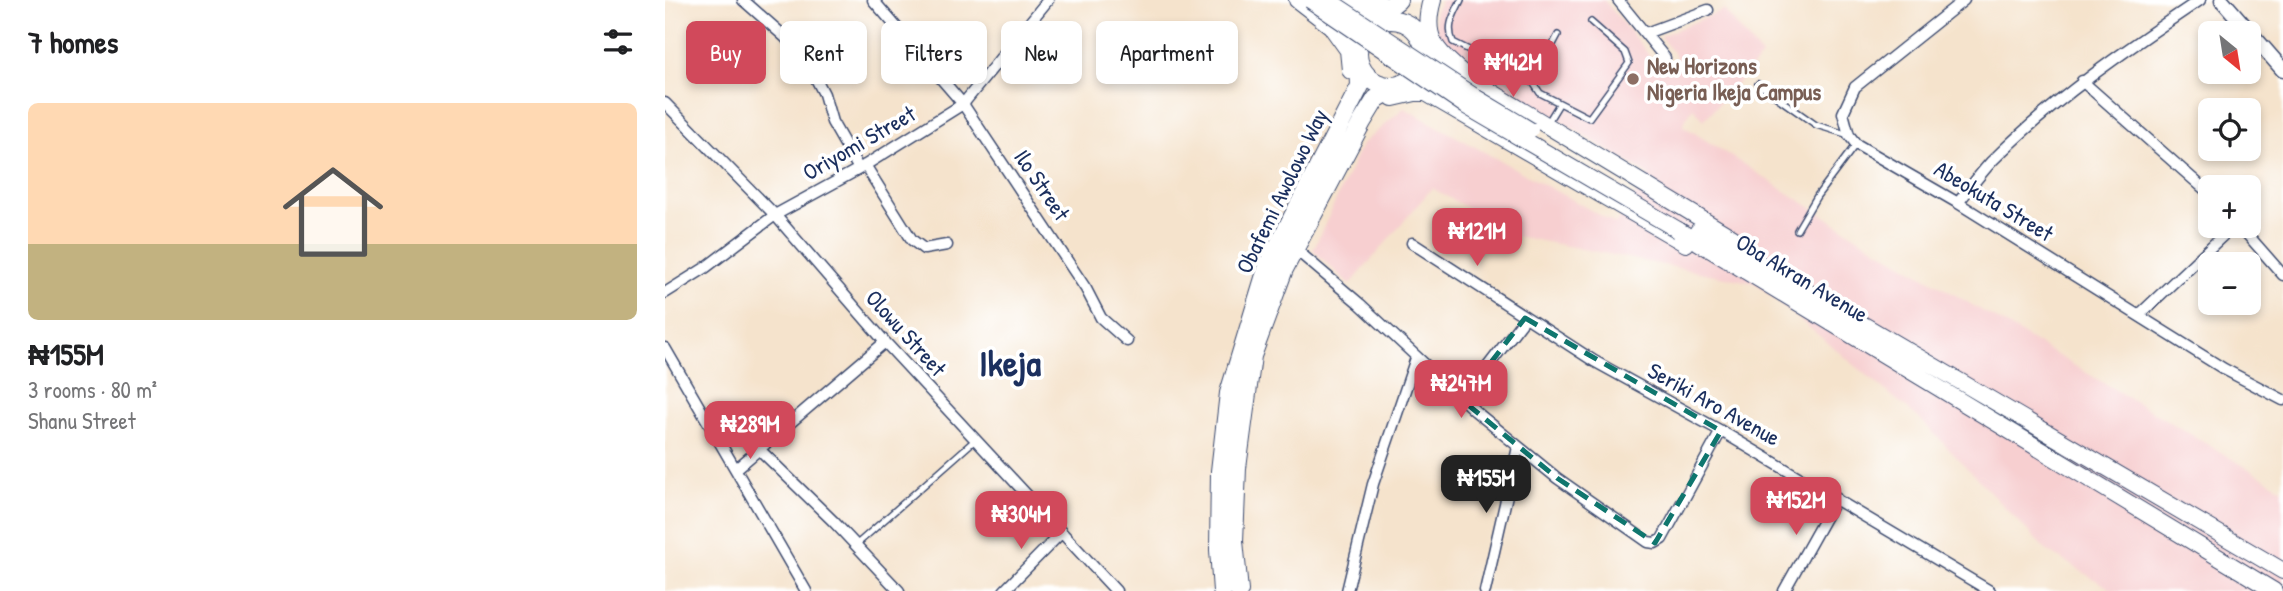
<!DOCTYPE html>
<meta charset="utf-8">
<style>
body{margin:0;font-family:"Patrick Hand",sans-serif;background:#f2f2f2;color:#202124;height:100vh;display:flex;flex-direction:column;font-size:26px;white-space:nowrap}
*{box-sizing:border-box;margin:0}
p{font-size:23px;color:#757577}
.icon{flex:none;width:38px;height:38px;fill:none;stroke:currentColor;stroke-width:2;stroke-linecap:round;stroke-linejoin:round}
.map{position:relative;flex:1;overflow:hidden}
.side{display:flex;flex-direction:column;background:#fff;width:665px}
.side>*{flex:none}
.guide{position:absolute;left:21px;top:21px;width:665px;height:63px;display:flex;gap:14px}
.needle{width:46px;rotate:150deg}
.buttons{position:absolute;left:1533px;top:21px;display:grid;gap:14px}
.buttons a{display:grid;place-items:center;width:63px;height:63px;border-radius:10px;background:#fff;box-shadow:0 4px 10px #0003;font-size:35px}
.price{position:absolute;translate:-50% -60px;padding:0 16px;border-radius:14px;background:#d1495b;color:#fff;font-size:23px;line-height:46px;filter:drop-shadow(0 2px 4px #0008)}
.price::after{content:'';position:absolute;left:50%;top:42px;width:21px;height:16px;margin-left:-10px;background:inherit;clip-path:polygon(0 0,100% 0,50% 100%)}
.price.active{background:#222;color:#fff}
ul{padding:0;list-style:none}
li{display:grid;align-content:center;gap:14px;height:371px;padding:0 28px}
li+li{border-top:2px solid #e0e0e0}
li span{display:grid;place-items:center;height:217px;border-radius:10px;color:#555}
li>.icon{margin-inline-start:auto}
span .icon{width:126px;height:126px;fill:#fffc;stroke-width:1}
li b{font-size:30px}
h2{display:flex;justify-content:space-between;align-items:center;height:84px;padding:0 28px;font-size:30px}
.tag{padding:0 24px;border-radius:10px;background:#fff;box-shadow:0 4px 10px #0003;font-size:24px;line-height:63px}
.tag.active{background:#d1495b;color:#fff}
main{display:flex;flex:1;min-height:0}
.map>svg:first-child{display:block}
.built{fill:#f7cfd0}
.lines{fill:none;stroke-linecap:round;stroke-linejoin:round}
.service-casing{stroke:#3c4a6e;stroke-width:8}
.minor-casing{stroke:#3c4a6e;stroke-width:13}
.tertiary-casing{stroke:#3c4a6e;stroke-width:17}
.secondary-casing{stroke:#3c4a6e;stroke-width:18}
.primary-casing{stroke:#3c4a6e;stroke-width:20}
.service{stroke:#fff;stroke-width:5}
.minor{stroke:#fff;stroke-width:10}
.tertiary{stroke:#fff;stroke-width:14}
.secondary{stroke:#fff;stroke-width:16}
.primary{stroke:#fff;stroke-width:18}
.secondary-bridge-casing{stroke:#3c4a6e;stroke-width:18;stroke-linecap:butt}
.secondary-bridge{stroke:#fff;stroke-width:16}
.marked{fill:none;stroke:#0f766e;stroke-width:5;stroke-dasharray:14 9;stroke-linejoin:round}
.education-dot{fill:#8d6e63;stroke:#fff;stroke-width:2.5}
.labels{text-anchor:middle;stroke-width:7;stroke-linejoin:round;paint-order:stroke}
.education-label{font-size:23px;font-weight:bold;fill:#785e54;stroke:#fff;text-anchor:start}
.street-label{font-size:23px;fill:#1b2f5e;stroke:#fff}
.town-label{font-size:37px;font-weight:bold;fill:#1b2f5e;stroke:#fff}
</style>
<main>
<section class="side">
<h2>7 homes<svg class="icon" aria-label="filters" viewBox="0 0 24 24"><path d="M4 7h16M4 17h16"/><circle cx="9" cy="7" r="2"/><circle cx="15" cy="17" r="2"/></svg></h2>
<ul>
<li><span style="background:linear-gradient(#ffd9b3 65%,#c2b280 0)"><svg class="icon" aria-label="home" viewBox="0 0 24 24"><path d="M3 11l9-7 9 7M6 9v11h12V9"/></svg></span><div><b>₦155M</b><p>3 rooms · 80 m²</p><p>Shanu Street</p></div></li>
</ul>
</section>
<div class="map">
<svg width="1618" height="591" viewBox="0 0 1618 591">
<rect width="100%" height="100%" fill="#fff"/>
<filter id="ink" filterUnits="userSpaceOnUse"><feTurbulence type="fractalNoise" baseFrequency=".0143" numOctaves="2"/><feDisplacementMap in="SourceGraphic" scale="14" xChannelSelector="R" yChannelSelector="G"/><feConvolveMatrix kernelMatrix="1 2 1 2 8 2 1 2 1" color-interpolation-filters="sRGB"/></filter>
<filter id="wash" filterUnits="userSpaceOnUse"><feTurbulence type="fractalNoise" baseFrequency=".00686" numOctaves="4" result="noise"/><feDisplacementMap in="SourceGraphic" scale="28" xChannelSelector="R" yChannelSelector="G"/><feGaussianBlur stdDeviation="1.57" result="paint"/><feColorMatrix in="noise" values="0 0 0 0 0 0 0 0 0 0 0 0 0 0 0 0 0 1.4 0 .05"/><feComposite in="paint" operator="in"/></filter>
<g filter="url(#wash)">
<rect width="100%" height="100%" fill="#f5e3cc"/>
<path class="built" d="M 776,0 L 939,0 L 990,62 L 1004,64 L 1012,58 L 995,36 L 1059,10 L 1097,56 L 1039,120 L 1028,108 L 1017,125 L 1194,238 L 1618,489 L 1618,591 L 1449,591 L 1381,550 L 1255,419 L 1090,283 L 851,236 L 767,188 L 685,285 L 648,250 L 697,144 L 739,108 L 951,224 L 984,175 L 779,50 L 774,41 L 769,13 Z"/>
</g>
<g filter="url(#ink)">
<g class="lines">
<defs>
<path id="service" d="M 796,0 C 789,15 781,25 788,42 L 848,72
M 893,35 L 870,78 L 869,84 L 875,93 L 924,118 L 964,63 L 960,52 L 926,22
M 1093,84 L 1151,125 L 1184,135
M 883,122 L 894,104
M 1132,230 L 1152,196 L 1191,144
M 192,544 L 310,440"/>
<path id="minor" d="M 78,0 L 120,37 L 146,69 L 159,94 L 167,122 L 194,169
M 208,0 L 298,104 L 421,289 L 436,318 L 462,341
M 953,0 L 1000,58
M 1299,0 L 1190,87 L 1178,113 L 1184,135 L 1191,144 L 1293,203 L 1559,369 L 1618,400
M 981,33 L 1043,10
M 1417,81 L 1545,194
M 0,103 L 110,215 L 220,342 L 451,591
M 200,165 L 247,240 L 259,249 L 282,245
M 1293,203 C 1304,189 1315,174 1327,161 C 1390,98 1462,49 1535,0
M 1575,226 L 1618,275
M 747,243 L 929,361 L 1056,431 L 1325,591
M 629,248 L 695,304 L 810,411 L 892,478 L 983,542 L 990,543 L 997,539 L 1056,431
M 0,293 L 40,268 L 110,215 L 194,169 L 298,104 L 383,0
M 1474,315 L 1568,226
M 0,348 L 141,591
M 797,400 L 860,318
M 95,450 L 168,521 L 234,591
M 71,469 L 220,342
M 339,591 L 396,533
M 682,591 L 708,484 L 751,358
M 820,591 L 853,447
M 1119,591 L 1171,498"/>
<path id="tertiary" d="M 1557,0 L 1618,70"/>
<path id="secondary" d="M 632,0 L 680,37
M 692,3 L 724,20
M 758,46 L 762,52 L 797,74 L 1068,238
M 742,82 L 1021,244
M 1013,230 L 1609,591
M 1033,231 L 1088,260 L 1618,571"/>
<path id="primary" d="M 687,0 L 724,7 L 733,0
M 767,0 C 756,38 770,50 797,74
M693 53a33 33 0 1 1 66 0a33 33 0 1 1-66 0Z
M 669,29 L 684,50 L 686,70
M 728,97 L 750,92 L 761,92
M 557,591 L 554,550 L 555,471 L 564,393 L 603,265 L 695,86 L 694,62
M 574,591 L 569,541 L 572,468 L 587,356 L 619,269 L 697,122 L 711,99 L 735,85"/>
</defs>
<use href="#service" class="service-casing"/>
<use href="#minor" class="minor-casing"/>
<use href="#tertiary" class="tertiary-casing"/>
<use href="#secondary" class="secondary-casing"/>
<use href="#primary" class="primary-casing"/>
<use href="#service" class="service"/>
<use href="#minor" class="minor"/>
<use href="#tertiary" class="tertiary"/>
<use href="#secondary" class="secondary"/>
<use href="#primary" class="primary"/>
<defs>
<path id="secondary-bridge" d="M 645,0 L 801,106 L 1013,230
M 663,0 L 810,97 L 865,130"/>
</defs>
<use href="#secondary-bridge" class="secondary-bridge-casing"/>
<use href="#secondary-bridge" class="secondary-bridge"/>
</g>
</g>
<path class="marked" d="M 860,318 L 1056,431 L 990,543 L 892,478 L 797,400 Z"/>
<circle class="education-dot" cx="968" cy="79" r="7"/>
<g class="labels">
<g class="education-label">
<text x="982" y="74">New Horizons<tspan x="982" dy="26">Nigeria Ikeja Campus</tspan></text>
</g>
<g class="street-label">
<text transform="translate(194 143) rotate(-30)" y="8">Oriyomi Street</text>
<text transform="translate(377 185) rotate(56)" y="8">Ilo Street</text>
<text transform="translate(617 191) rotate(-64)" y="8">Obafemi Awolowo Way</text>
<text transform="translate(1329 201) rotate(31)" y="8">Abeokuta Street</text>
<text transform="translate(1137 278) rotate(31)" y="8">Oba Akran Avenue</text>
<text transform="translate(241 333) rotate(48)" y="8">Olowu Street</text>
<text transform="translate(1049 404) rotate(29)" y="8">Seriki Aro Avenue</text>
</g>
<g class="town-label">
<text x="345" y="376">Ikeja</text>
</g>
</g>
</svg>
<div class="buttons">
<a><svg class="needle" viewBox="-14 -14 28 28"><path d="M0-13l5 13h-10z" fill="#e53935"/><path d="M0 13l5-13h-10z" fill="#757577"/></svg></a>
<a><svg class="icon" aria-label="locate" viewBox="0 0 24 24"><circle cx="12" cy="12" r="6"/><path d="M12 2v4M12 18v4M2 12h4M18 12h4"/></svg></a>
<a>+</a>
<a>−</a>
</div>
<b class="price" style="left:848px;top:99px">₦142M</b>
<b class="price" style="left:812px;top:268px">₦121M</b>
<b class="price" style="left:796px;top:420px">₦247M</b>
<b class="price" style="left:85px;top:461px">₦289M</b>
<b class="price active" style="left:821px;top:515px">₦155M</b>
<b class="price" style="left:1131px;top:537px">₦152M</b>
<b class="price" style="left:356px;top:551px">₦304M</b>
<div class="guide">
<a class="tag active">Buy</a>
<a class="tag">Rent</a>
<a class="tag">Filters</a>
<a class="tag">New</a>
<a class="tag">Apartment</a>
</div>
</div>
</main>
